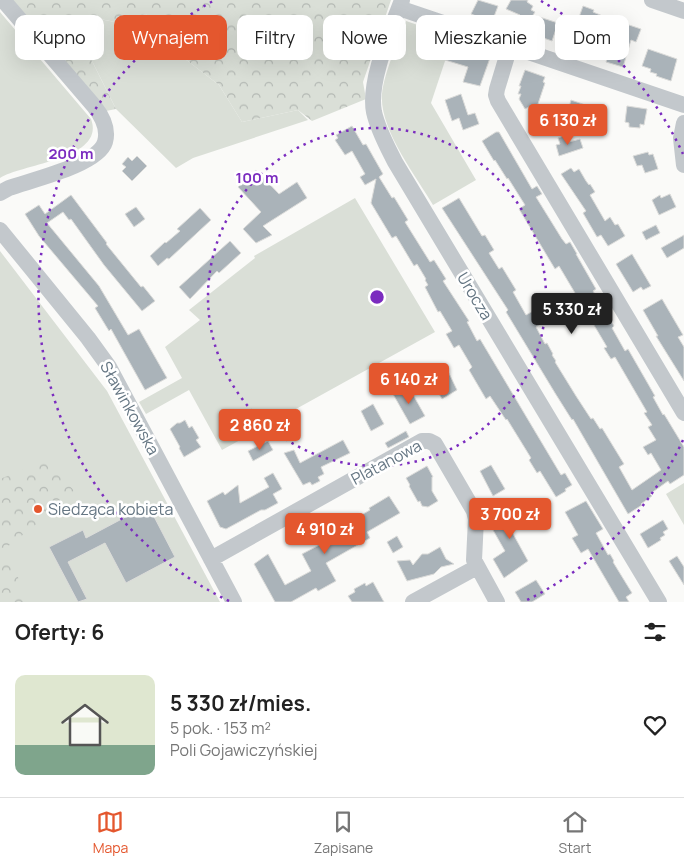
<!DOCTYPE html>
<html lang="pl">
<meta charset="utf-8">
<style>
body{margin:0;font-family:Manrope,sans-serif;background:#f6f6f6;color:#222;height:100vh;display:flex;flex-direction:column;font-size:19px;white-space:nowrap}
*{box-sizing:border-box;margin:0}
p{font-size:16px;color:#767676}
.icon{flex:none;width:28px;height:28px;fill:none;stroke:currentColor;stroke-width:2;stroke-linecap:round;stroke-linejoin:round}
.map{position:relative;height:602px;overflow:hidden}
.panel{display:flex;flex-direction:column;background:#fff;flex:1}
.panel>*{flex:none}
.banner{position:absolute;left:15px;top:15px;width:655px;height:45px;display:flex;gap:10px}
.price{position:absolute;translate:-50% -42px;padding:0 11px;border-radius:5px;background:#e4572e;color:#fff;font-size:16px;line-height:32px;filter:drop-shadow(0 1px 2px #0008)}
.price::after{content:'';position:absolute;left:50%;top:30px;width:15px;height:11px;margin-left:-8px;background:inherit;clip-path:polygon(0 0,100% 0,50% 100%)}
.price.current{background:#222;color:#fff}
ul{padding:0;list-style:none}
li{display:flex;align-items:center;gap:15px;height:125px;padding:0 15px}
li span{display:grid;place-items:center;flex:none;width:140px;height:100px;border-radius:10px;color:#555}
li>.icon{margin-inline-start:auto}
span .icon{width:60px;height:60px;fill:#fffc;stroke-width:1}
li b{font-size:21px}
h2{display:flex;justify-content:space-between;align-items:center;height:60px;padding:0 15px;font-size:21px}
.pill{padding:0 18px;border-radius:10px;background:#fff;box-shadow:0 5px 20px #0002;font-size:18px;line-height:45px}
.pill.current{background:#e4572e;color:#fff}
.tab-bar{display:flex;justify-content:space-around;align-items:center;height:70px;border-top:1px solid #e0e0e0;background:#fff;font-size:14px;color:#767676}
.tab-bar a{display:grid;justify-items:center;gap:2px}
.tab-bar .current{color:#e4572e}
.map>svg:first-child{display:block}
.green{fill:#dadfd7}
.forest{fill:url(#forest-crowns)}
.building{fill:#aab3b9;stroke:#dcdcda}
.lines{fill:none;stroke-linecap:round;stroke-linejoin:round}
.minor{stroke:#c3c8cc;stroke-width:16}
.ring{fill:none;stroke:#7b2cbf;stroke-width:2.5;stroke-dasharray:2.5 5}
.poi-dot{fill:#e4572e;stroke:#fff;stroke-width:2}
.labels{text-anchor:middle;stroke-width:5;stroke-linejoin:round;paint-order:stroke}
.street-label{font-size:16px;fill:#657683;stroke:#fff}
.poi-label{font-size:16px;fill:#657683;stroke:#fff;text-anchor:start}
.centre{fill:#7b2cbf;stroke:#fff;stroke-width:2.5}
.ring-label{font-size:15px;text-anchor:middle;font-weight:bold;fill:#7b2cbf;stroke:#fff;stroke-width:5;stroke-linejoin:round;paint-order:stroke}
</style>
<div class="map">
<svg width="684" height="602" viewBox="0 0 684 602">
<defs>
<pattern id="forest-crowns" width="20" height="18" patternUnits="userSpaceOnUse" patternTransform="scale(1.25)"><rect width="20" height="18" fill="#dadfd7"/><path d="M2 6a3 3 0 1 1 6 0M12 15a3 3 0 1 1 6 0" fill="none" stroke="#b4b9b4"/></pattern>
</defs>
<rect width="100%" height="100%" fill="#fafaf8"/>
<path class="green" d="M 0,12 L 91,119 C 106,159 24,163 0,178 Z
M 146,14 L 163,42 L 219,85 L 242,122 L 298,110 L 308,120 L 193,158 L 176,168 L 116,109 L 90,57 L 98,48 L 90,17 L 115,22 Z
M 406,21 L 453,37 L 431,103 L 476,180 L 433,205 C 416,176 379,129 382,94 C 384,73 398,42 406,21 Z
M 355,198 L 435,332 L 222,450 L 189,390 L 146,414 L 139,402 L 182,378 L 165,347 L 200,320 L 189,310 L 255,258 L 254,256 Z
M 0,251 L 107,391 L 220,602 L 0,602 Z
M 684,483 L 684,525 L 666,494 Z"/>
<path class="forest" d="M 8,0 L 391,0 L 363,82 L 366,99 L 312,121 L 298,110 L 242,122 L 219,85 L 163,42 L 146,14 L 115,22 L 90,17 L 98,48 L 90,57 L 116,109 L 106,111 Z
M 44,461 L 77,493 L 7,547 L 27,602 L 0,602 L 0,479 Z"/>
<path class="building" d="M 478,0 L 498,6 L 492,22 L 471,14 Z
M 511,0 L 528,0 L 527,2 L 533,6 L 531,10 L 535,12 L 533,15 L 558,23 L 552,41 L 524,31 L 522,37 L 514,34 L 520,15 L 506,9 Z
M 583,6 L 594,10 L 593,12 L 605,17 L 602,24 L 607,24 L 602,38 L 586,32 L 588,27 L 577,23 Z
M 626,24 L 641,29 L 636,42 L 631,40 L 623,67 L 606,62 L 611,48 L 617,50 Z
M 450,47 L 472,55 L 480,57 L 480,55 L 490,58 L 480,86 L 463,82 L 468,67 L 445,60 Z
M 648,49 L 677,59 L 671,81 L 656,76 L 657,74 L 650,72 L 651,69 L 642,66 Z
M 525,70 L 545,77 L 543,82 L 545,83 L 534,116 L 529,107 L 525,109 L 519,99 L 521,94 L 518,94 L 521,86 L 519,86 Z
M 461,94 L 468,115 L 475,113 L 479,124 L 463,130 L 459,118 L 452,121 L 445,100 Z
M 571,100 L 591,107 L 586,122 L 567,115 Z
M 627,106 L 647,109 L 644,125 L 640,124 L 640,128 L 629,127 L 629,123 L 625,122 Z
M 352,126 L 363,145 L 366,144 L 383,174 L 379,177 L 392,198 L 394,197 L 408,220 L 405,222 L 430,262 L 434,260 L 446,279 L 443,281 L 469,321 L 467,322 L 477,341 L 480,339 L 561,475 L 565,473 L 572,485 L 565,489 L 566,491 L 556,497 L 540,471 L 537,473 L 529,460 L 531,458 L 507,419 L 506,420 L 490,396 L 486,399 L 469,370 L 472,367 L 459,345 L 454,348 L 446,334 L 452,331 L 440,311 L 438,312 L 425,287 L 428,285 L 425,280 L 426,279 L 417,264 L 414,266 L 396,236 L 392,238 L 371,203 L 376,179 L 365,185 L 360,177 L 365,174 L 352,151 L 345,155 L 335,140 L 338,138 L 336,135 Z
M 496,132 L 499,132 L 532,189 L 537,186 L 542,194 L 536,197 L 562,239 L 566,244 L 570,242 L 577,254 L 576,254 L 596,289 L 593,291 L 614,326 L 612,328 L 625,351 L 628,349 L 655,396 L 653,397 L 663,415 L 664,414 L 684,447 L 684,475 L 670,484 L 668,481 L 650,494 L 652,496 L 641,504 L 642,505 L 628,514 L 573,419 L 572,420 L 555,393 L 506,312 L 508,310 L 442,208 L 459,198 L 482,236 L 485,235 L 494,250 L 489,253 L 499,269 L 502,267 L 516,290 L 513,292 L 526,315 L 537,309 L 545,321 L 536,327 L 545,344 L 547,343 L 553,354 L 552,355 L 556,361 L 555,362 L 576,396 L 591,419 L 593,418 L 600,429 L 602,428 L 624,464 L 619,467 L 632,490 L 661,470 L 651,453 L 648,455 L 643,447 L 656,440 L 648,427 L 652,425 L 644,413 L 647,412 L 615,357 L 611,359 L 604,348 L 607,347 L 559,266 L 555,269 L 519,209 L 525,205 L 508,178 L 507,179 L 495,160 L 494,161 L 482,141 Z
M 567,135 L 569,142 L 580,139 L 583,148 L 559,156 L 556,145 L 560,144 L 558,138 Z
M 648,152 L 649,155 L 653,154 L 658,169 L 645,173 L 642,165 L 637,166 L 633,156 Z
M 137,156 L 147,166 L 132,181 L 122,171 L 126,167 L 122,164 L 128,157 L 132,161 Z
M 571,168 L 574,172 L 579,169 L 586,181 L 589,185 L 590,184 L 595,192 L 590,195 L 605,221 L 610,217 L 615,225 L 618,224 L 625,236 L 608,246 L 601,235 L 597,237 L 583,213 L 586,211 L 561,174 Z
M 256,170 L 279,194 L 297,182 L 307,198 L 263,226 L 272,235 L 256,243 L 243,229 L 261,212 L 238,187 Z
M 670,194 L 676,207 L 659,215 L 652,200 L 660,195 L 661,198 Z
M 71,195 L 107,243 L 106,244 L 141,287 L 143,286 L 155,301 L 142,311 L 104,265 L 71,219 L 69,220 L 63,212 L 47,223 L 99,286 L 128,335 L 139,329 L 167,378 L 145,390 L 111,329 L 109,331 L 95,308 L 98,306 L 39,236 L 25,214 L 39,205 L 45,214 Z
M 136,207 L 145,219 L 134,227 L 125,214 Z
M 200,208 L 211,220 L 169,259 L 167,258 L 158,266 L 150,256 L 165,242 L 166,243 L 180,231 L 177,229 Z
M 656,225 L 660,233 L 646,240 L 642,232 Z
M 684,235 L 684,248 L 667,258 L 661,248 Z
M 230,241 L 241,253 L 219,273 L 217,271 L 190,299 L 179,287 Z
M 632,254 L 651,286 L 643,290 L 641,287 L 633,292 L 616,264 Z
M 662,299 L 683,335 L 678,337 L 684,347 L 684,381 L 656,336 L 658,336 L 643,310 Z
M 437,365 L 439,369 L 445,365 L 457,390 L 442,399 L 434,385 L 431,387 L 423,373 Z
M 408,386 L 425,416 L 410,424 L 393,394 Z
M 373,404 L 384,424 L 371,431 L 361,411 Z
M 185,420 L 189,428 L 192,426 L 199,438 L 196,440 L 201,447 L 184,457 L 179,448 L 180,447 L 170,429 L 177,423 L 180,423 Z
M 406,431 L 409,437 L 388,448 L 385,443 Z
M 343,440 L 350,453 L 321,467 L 324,474 L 318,477 L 320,481 L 312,485 L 310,482 L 303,485 L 284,453 L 294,450 L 300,463 Z
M 268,441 L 273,450 L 253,461 L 248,451 Z
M 491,465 L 505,489 L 493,496 L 480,471 Z
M 427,466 L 433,477 L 432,477 L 432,491 L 438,501 L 428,507 L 422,506 L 420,501 L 418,502 L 409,486 L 410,485 L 406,478 Z
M 273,473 L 282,489 L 273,494 L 278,503 L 265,510 L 261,510 L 226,529 L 220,527 L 207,501 L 223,492 L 225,495 L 238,485 L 240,503 L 269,487 L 264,478 Z
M 389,496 L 400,513 L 367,532 L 370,538 L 326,563 L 336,581 L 318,591 L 316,588 L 291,602 L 275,602 L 254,564 L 268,554 L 285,585 L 311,571 L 302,554 L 331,539 L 329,534 L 370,510 L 369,508 Z
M 586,501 L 603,529 L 596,533 L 608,555 L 610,554 L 614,561 L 613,562 L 632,593 L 626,597 L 629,602 L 619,602 L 588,549 L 581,553 L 572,538 L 578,535 L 565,512 Z
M 519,504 L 527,523 L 512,532 L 528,561 L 504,578 L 493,559 L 505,551 L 493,530 L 500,527 L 494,518 L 497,516 L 498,512 L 501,510 L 506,511 Z
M 148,505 L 175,557 L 126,583 L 105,543 L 68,562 L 87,599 L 78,602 L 49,547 L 83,530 L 86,538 Z
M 663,520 L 668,529 L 663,532 L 665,535 L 660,538 L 661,540 L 648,548 L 640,534 Z
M 397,536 L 403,547 L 393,553 L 387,542 Z
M 440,547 L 446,559 L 454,564 L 441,567 L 434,574 L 407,581 L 397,561 L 410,560 L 413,565 L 422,554 L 428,554 Z
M 677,556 L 684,567 L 684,585 L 669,561 Z
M 536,580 L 545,594 L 532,602 L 521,602 L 515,592 Z
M 373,582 L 384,602 L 352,602 L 348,596 L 355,592 L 354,589 L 365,583 L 366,586 Z"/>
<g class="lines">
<path class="minor" d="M 402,0 C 391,30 368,81 374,112 C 378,130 387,146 395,162 L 659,602
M 652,0 L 684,11
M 399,8 L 684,105
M 510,46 L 497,89 L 496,95 L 498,101 L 684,413
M 684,123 L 681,138 L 684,165
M 0,193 L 9,188 C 31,180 98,165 105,142 C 109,128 102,116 94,106 L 3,0
M 0,230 L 88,338 L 109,367 L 234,602
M 211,559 L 422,441 L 429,441 L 435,444 L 474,511 L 476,519 L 474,560 L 497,602
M 413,602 L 477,567"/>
</g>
<g class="ring">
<circle cx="377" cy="297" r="169"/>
<path d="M683 440A338 338 0 0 1 525 601M229 601A338 338 0 0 1 213 1M541 1A338 338 0 0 1 683 154"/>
</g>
<circle class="poi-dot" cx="38" cy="509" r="5"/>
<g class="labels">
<g class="street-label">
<text transform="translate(475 296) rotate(59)" y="6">Urocza</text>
<text transform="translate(130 408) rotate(61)" y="6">Sławinkowska</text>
<text transform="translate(386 462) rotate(-28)" y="6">Platanowa</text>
</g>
<g class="poi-label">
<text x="48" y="515">Siedząca kobieta</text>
</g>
</g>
<circle cx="377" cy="297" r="8" class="centre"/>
<g class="ring-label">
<text x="71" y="159">200 m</text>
<text x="257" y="183">100 m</text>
</g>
</svg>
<b class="price" style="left:568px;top:146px">6 130 zł</b>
<b class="price current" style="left:572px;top:335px">5 330 zł</b>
<b class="price" style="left:409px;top:405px">6 140 zł</b>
<b class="price" style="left:260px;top:451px">2 860 zł</b>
<b class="price" style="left:510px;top:540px">3 700 zł</b>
<b class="price" style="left:325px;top:555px">4 910 zł</b>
<div class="banner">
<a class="pill">Kupno</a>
<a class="pill current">Wynajem</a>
<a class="pill">Filtry</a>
<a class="pill">Nowe</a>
<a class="pill">Mieszkanie</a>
<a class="pill">Dom</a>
</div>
</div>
<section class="panel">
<h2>Oferty: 6<svg class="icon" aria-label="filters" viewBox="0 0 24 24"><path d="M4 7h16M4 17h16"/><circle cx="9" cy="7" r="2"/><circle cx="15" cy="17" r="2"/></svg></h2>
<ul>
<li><span style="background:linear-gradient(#dfe7d0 70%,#7fa58c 0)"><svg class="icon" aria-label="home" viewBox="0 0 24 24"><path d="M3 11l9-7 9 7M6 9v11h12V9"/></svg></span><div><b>5 330 zł/mies.</b><p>5 pok. · 153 m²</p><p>Poli Gojawiczyńskiej</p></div><svg class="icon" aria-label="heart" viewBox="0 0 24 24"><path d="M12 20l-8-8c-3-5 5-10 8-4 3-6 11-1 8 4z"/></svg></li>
</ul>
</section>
<nav class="tab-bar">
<a class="current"><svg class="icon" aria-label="map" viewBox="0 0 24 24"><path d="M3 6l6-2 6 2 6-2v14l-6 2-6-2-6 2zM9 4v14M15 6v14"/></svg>Mapa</a>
<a><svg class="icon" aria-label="saved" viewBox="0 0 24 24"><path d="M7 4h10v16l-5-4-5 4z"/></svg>Zapisane</a>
<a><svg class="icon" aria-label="home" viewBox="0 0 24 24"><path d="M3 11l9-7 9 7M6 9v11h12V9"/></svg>Start</a>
</nav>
